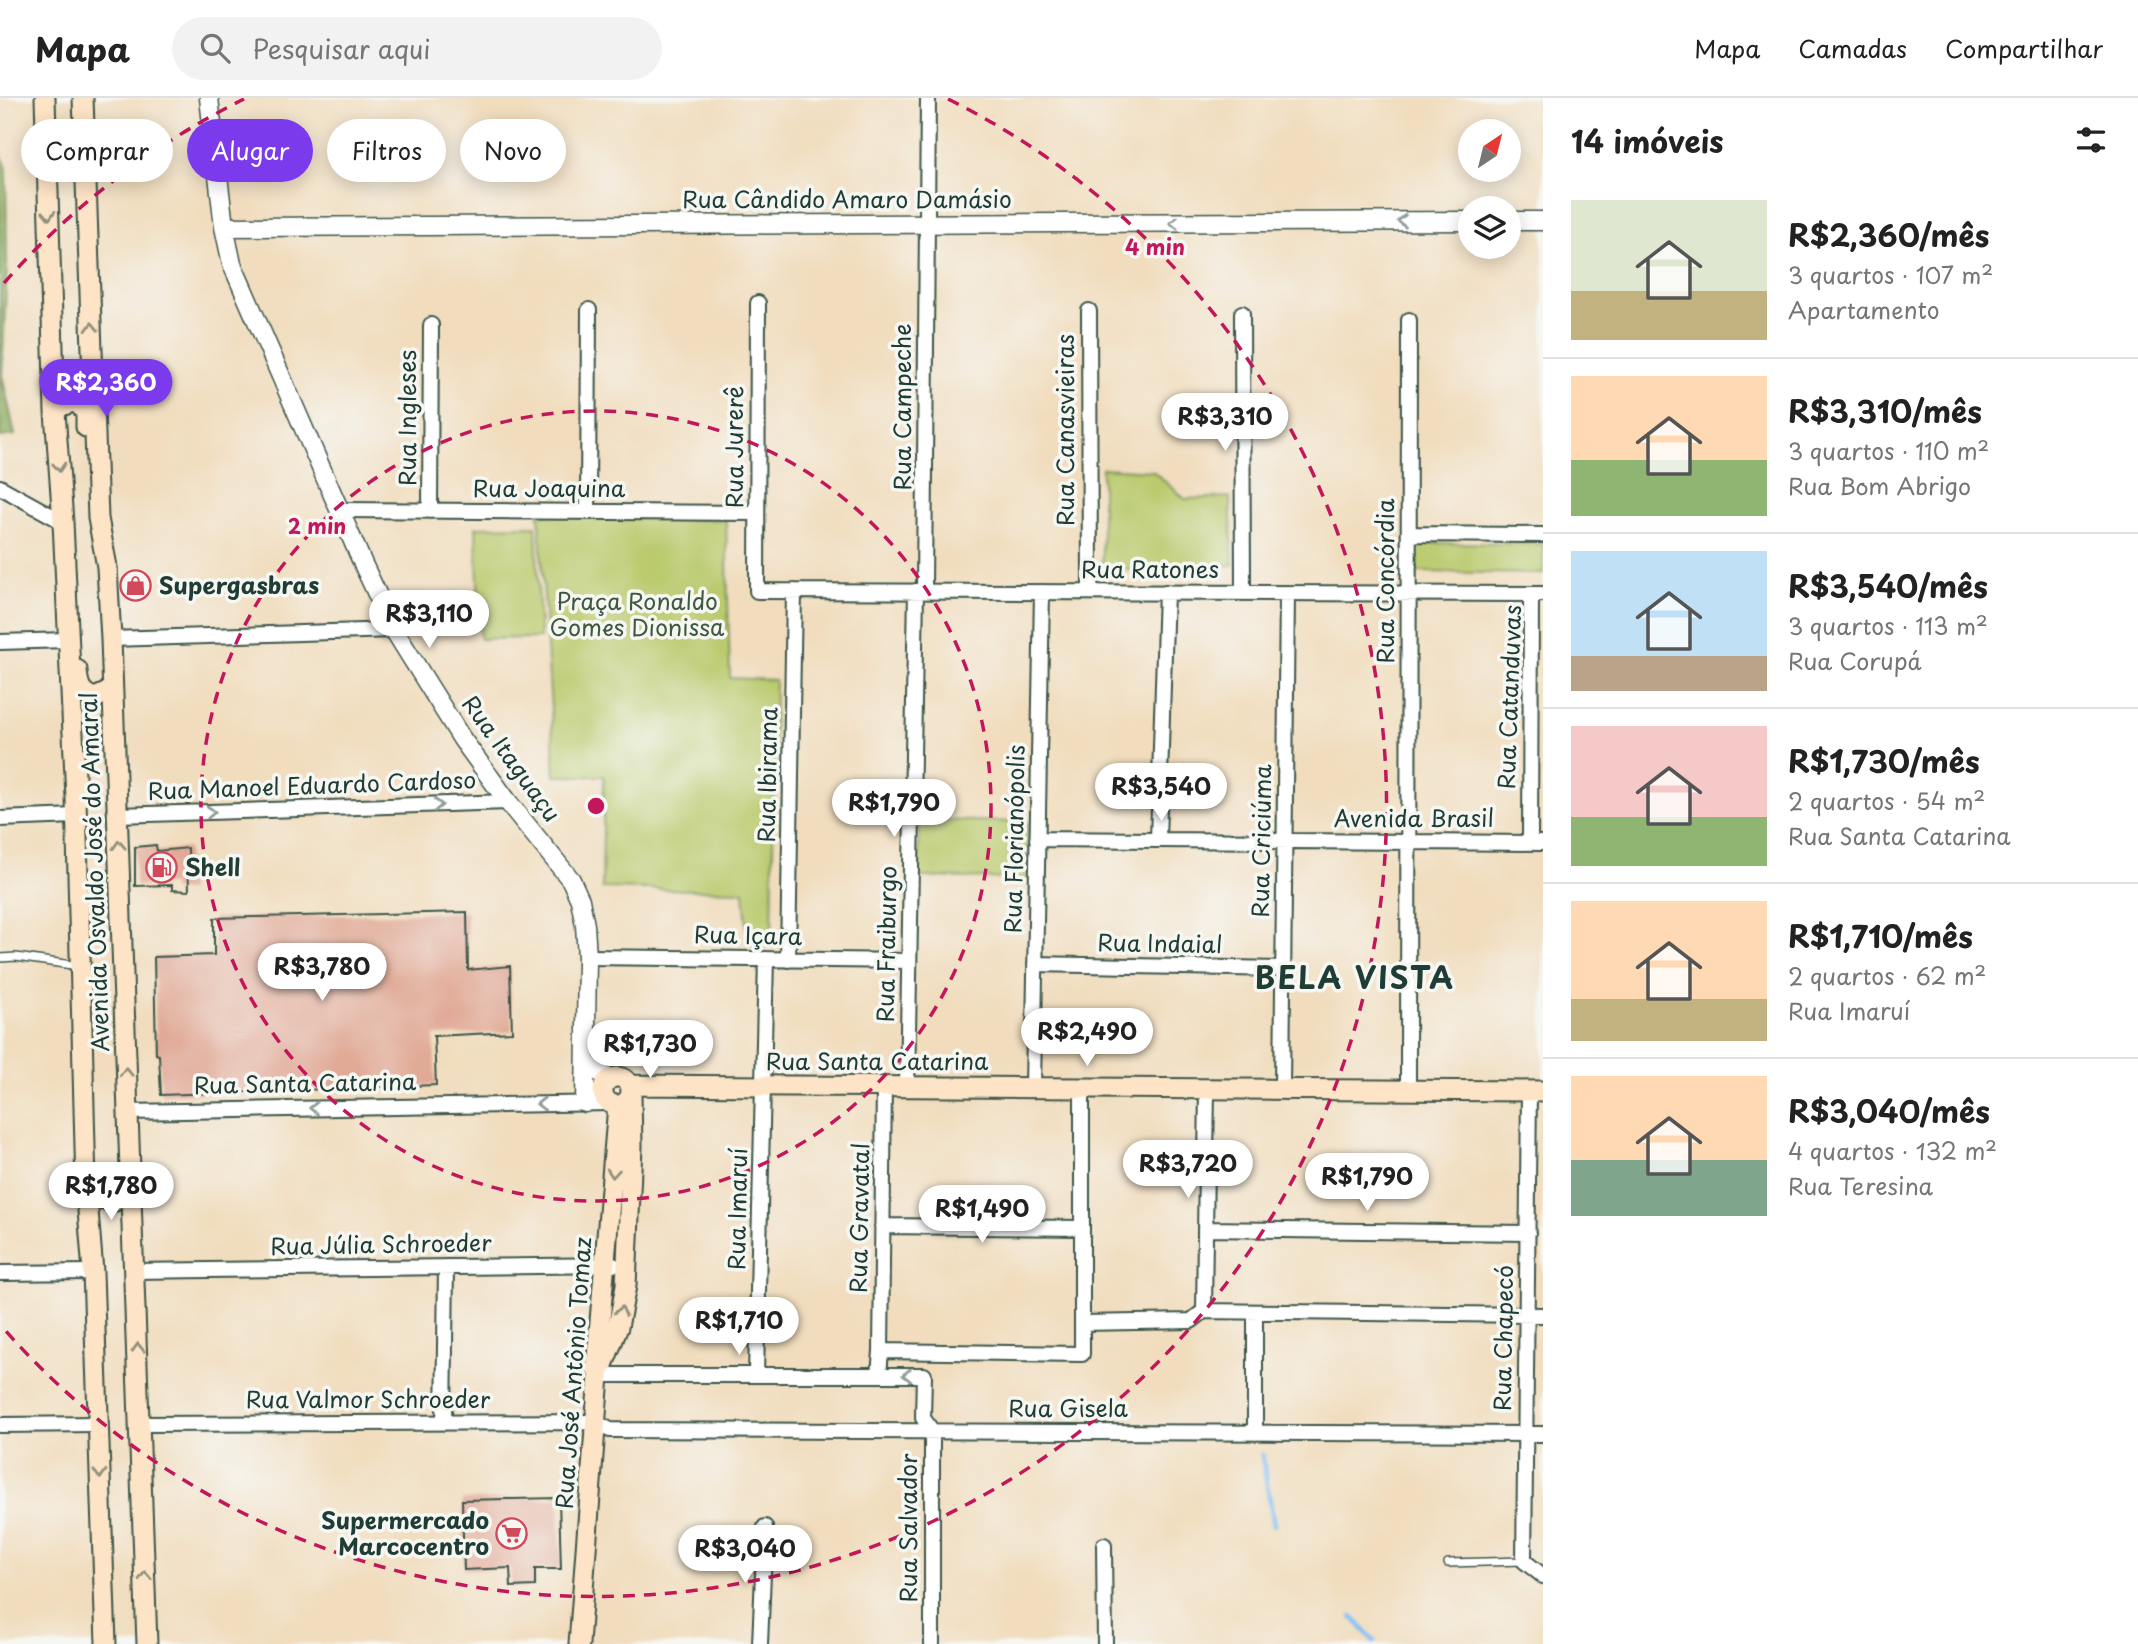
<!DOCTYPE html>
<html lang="pt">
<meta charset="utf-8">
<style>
body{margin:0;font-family:"Playpen Sans",sans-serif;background:#f2f2f2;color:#222;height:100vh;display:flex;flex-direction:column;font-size:26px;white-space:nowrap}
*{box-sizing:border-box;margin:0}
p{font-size:23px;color:#767676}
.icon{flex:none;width:38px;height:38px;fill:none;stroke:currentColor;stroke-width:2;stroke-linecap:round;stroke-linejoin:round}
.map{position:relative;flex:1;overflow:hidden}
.drawer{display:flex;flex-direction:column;background:#fff;width:595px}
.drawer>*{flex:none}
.guide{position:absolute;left:21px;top:21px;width:665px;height:63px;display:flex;gap:14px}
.needle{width:46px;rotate:35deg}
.tools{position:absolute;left:1458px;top:21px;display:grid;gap:14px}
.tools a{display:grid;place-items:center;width:63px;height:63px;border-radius:50%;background:#fff;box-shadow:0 4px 18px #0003;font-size:35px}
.price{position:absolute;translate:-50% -60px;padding:0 16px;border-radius:24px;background:#fff;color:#222;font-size:23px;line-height:46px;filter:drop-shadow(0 2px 4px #0008)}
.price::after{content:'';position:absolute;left:50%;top:42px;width:21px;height:16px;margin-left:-10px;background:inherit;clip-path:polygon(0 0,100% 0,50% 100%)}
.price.selected{background:#7c3aed;color:#fff}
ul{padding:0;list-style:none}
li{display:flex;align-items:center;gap:21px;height:175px;padding:0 28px}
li+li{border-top:2px solid #e0e0e0}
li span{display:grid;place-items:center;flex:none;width:196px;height:140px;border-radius:0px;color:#555}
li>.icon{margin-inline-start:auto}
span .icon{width:84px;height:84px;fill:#fffc;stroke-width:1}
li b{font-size:30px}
h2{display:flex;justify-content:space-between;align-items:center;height:84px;padding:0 28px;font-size:30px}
.pill{padding:0 24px;border-radius:32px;background:#fff;box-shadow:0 4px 18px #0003;font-size:24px;line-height:63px}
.pill.selected{background:#7c3aed;color:#fff}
header{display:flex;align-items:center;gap:42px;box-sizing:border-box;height:98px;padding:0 35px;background:#fff;border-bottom:2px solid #e0e0e0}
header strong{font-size:33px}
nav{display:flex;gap:38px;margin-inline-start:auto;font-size:24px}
.search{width:490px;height:63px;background:#f2f2f2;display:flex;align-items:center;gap:18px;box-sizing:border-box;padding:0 24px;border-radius:38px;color:#767676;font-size:26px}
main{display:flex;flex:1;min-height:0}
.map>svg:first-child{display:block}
.green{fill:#baca6d;stroke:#6c8450;stroke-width:2}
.forest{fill:#93ae60;stroke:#59764a;stroke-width:2}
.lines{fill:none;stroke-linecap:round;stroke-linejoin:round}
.stream{stroke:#7dbff2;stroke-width:5}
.building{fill:#e1aa97}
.service-casing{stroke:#3e5549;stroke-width:10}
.minor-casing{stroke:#3e5549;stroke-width:18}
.tertiary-casing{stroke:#3e5549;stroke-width:21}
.secondary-casing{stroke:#3e5549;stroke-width:23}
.service{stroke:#fff;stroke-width:7}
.minor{stroke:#fff;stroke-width:14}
.tertiary{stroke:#fff;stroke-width:18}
.secondary{stroke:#fee4c6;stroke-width:19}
.oneway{stroke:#8e907d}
.oneway2{stroke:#8f9e9a}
.ring{fill:none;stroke:#c2185b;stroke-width:3.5;stroke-dasharray:12 9}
.labels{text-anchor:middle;stroke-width:7;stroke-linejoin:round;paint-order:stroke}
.street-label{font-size:23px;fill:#1f3d34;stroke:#f6f6f2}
.poi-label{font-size:23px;font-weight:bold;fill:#1f3d34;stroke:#f6f6f2;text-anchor:start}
.park-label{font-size:23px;fill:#3e593f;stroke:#f6f6f2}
.district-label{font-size:30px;font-weight:bold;letter-spacing:2px;fill:#1f3d34;stroke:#f6f6f2}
.centre{fill:#c2185b;stroke:#f6f6f2;stroke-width:3.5}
.ring-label{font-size:21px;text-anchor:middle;font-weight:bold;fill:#c2185b;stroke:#f6f6f2;stroke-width:7;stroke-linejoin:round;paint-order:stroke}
</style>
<header>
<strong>Mapa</strong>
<div class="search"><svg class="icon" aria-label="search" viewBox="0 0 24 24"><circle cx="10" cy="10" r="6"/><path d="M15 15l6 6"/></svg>Pesquisar aqui</div>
<nav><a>Mapa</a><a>Camadas</a><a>Compartilhar</a></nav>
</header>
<main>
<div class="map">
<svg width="1543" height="1546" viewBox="0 0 1543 1546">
<rect width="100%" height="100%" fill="#f6f6f2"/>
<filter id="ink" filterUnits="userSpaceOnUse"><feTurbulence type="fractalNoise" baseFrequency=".0143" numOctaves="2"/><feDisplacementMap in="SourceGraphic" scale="14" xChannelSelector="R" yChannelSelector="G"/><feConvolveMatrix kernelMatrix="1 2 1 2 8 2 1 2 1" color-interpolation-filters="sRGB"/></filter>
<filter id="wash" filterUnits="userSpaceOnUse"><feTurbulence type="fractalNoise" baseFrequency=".00686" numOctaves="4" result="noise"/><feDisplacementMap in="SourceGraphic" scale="28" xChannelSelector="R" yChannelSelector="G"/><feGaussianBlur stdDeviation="1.57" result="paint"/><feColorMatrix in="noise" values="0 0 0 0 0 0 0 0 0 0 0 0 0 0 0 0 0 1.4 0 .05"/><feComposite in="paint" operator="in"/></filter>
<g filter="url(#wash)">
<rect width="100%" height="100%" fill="#f1ddbe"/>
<path class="green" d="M 1102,370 L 1153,373 L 1185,401 L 1230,399 L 1233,467 L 1102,473 Z
M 539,416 L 726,422 L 730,580 L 775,582 L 772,848 L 748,847 L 744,793 L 602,790 L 604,678 L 555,678 Z
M 536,428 L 540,540 L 480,541 L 476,429 Z
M 1415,445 L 1543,446 L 1543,476 L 1416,474 Z
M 920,722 L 1028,724 L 1026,781 L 918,779 Z"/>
<path class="forest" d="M 0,55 L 6,68 L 7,170 L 2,277 L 15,337 L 0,339 Z"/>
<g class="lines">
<path class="stream" d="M 1262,1357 L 1274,1427
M 1352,1519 L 1374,1543"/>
</g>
<g id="blocks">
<path class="building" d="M 156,747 L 157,753 L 188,750 L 189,793 L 172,792 L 172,787 L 135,788 L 135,749 Z
M 467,814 L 468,872 L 510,868 L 512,934 L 434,938 L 436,987 L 161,997 L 159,957 L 156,956 L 154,859 L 214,857 L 214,820 Z
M 559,1400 L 561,1471 L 535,1471 L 535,1488 L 511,1489 L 510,1470 L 464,1472 L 462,1402 Z"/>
</g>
</g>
<g filter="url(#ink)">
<use href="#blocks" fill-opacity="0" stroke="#3e5549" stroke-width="2"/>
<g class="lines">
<defs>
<path id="service" d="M 0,860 L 16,859 L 79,868
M 1448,1465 L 1524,1463"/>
<path id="minor" d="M 758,205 L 757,493 L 1543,496
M 1089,213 L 1090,494
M 1242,215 L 1243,495
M 0,389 L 63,424
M 340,412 L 757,415
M 430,413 L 431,227
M 588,414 L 589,212
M 1409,436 L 1543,437
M 924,493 L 928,0
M 111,541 L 394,532
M 0,544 L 67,542
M 118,717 L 508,704
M 0,721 L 76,718
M 1037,741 L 1543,745
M 1158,742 L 1166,494
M 1530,745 L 1531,503 L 1536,496
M 587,859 L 909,863
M 788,862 L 794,493
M 1035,866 L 1283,871
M 907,989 L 916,493
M 1033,989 L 1042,494
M 1282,991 L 1287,495
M 1408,992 L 1409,222
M 1529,993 L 1524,1463 L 1543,1478
M 128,1014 L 609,1005
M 882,1128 L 1082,1130
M 1205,1131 L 1528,1135
M 134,1173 L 613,1167
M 0,1175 L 93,1174
M 1204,1213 L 1207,990
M 1082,1225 L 1191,1223 L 1204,1213 L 1543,1217
M 881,1253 L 884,988
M 599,1277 L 924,1277 L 923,1320 L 932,1333 L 932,1546
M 756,1277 L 766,861
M 879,1277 L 881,1253 L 1082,1256 L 1082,990
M 444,1325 L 446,1169
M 141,1326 L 595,1324 L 610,1332 L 1543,1336
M 0,1327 L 98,1326
M 1255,1335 L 1255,1214
M 1104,1447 L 1105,1546
M 760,1546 L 765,1429"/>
<path id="tertiary" d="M 209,0 L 224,129 L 232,166 L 363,466 L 394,532 L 462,641 L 508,704 L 571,782 L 580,802 L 585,827 L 587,859 L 585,1005
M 1508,123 L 1543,123
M 224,129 L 1470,123
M 586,964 L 609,981"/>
<path id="secondary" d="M 45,0 L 55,314 L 63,424 L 76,700 L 86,1088 L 93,1174 L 106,1546
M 83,0 L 98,420 L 107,469 L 111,541 L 147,1546
M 55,314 L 61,308 L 76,303 L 86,314 L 86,329
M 77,572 C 78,587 80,595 95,600 L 112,592
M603 993a14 14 0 1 1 28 0a14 14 0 1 1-28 0Z
M 630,987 L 1543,993
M 86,1088 L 98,1099 L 113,1104 L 124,1097 L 129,1088
M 603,1267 L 618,1229 L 626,1188 L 632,1048 L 631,996
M 579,1546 L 599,1277 L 596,1271 L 618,1007"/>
</defs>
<use href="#service" class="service-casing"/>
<use href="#minor" class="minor-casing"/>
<use href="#tertiary" class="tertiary-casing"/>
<use href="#secondary" class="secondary-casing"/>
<use href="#service" class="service"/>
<use href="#minor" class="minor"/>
<use href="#tertiary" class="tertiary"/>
<use href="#secondary" class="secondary"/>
</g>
<defs><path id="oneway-chevron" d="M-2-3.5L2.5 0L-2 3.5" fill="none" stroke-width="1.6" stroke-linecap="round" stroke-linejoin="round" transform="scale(1.75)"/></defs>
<g class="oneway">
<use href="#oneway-chevron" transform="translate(49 117) rotate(88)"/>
<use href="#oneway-chevron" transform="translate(92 229) rotate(-92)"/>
<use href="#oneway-chevron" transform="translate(59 369) rotate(86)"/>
<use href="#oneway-chevron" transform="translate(119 747) rotate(-92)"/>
<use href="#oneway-chevron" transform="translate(126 974) rotate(-92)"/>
<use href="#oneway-chevron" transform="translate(613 1075) rotate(95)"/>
<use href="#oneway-chevron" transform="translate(621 1213) rotate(-77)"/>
<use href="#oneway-chevron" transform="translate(138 1250) rotate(-92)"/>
<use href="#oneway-chevron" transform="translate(100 1376) rotate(88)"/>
<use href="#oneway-chevron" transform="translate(145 1478) rotate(-92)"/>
</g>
<g class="oneway2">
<use href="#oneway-chevron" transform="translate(1402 123) rotate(180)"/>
<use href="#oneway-chevron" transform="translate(1174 125) rotate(180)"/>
<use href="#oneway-chevron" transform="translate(438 707) rotate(-2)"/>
<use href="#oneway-chevron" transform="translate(211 714) rotate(-2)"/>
<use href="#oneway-chevron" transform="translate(541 1006) rotate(179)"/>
<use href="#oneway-chevron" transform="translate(314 1010) rotate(179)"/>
<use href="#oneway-chevron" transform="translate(907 1277) rotate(180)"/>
</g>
</g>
<g class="ring">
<circle cx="596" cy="708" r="395"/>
<path d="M4 185A790 790 0 0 1 244 1M948 1A790 790 0 1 1 4 1231"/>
</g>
<defs>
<symbol id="shop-ring" viewBox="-11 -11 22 22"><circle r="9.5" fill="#f6f6f2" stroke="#d1495b" stroke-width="1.5"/><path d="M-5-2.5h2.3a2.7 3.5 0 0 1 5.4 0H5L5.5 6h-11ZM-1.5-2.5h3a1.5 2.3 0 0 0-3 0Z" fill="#d1495b"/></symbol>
<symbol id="fuel-ring" viewBox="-11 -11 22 22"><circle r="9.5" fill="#f6f6f2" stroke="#d1495b" stroke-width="1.5"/><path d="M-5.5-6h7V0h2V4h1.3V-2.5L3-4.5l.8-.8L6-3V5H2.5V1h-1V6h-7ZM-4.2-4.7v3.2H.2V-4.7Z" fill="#d1495b"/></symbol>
<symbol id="supermarket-ring" viewBox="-11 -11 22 22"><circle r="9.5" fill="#f6f6f2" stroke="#d1495b" stroke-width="1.5"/><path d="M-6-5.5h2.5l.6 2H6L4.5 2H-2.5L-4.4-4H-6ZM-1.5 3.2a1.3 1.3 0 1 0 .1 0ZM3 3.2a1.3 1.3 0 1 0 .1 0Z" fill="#d1495b"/></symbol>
</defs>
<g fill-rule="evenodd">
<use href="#shop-ring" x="118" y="470" width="35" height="35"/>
<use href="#fuel-ring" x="144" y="752" width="35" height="35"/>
<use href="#supermarket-ring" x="494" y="1418" width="35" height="35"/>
</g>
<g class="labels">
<g class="street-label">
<text x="847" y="110">Rua Cândido Amaro Damásio</text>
<text transform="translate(903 309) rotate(-90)" y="8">Rua Campeche</text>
<text transform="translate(408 320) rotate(-90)" y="8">Rua Ingleses</text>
<text transform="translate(1066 332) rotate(-90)" y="8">Rua Canasvieiras</text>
<text transform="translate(735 349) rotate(-90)" y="8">Rua Jurerê</text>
<text x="549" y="399">Rua Joaquina</text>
<text x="1150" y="480">Rua Ratones</text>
<text transform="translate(1386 483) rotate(-90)" y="8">Rua Concórdia</text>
<text transform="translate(1510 599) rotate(-88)" y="8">Rua Catanduvas</text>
<text transform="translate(511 661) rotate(54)" y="8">Rua Itaguaçu</text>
<text transform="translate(768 677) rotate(-89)" y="8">Rua Ibirama</text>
<text transform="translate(312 688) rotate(-2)" y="8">Rua Manoel Eduardo Cardoso</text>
<text x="1414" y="729">Avenida Brasil</text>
<text transform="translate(1015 741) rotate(-89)" y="8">Rua Florianópolis</text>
<text transform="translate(1262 743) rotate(-89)" y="8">Rua Criciúma</text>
<text transform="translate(95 774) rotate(-92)" y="8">Avenida Osvaldo José do Amaral</text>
<text transform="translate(748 838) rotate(1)" y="8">Rua Içara</text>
<text transform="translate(887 846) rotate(-89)" y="8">Rua Fraiburgo</text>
<text transform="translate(1160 846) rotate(1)" y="8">Rua Indaial</text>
<text x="877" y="972">Rua Santa Catarina</text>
<text transform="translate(305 986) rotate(-1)" y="8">Rua Santa Catarina</text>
<text transform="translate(738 1111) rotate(-89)" y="8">Rua Imaruí</text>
<text transform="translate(860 1120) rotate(-89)" y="8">Rua Gravatal</text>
<text transform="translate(381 1147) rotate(-1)" y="8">Rua Júlia Schroeder</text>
<text transform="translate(1504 1240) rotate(-89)" y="8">Rua Chapecó</text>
<text transform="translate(574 1275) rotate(-86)" y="8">Rua José Antônio Tomaz</text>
<text x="368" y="1310">Rua Valmor Schroeder</text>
<text x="1068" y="1319">Rua Gisela</text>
<text transform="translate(909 1430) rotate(-90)" y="8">Rua Salvador</text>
</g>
<g class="poi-label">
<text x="159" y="496">Supergasbras</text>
<text x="185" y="778">Shell</text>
<text x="489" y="1431" text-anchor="end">Supermercado<tspan x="489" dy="26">Marcocentro</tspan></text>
</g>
<g class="park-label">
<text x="637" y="512">Praça Ronaldo<tspan x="637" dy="26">Gomes Dionissa</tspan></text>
</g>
<g class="district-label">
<text x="1355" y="891">BELA VISTA</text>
</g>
</g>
<circle cx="596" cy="708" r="10" class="centre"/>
<g class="ring-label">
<text x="1155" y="157">4 min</text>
<text x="317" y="436">2 min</text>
</g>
</svg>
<div class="tools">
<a><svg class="needle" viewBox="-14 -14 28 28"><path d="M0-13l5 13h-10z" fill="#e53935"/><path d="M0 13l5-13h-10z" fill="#767676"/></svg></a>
<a><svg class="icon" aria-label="layers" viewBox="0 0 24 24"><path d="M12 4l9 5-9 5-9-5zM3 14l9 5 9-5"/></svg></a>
</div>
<b class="price selected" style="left:106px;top:321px">R$2,360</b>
<b class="price" style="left:1225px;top:355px">R$3,310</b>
<b class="price" style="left:429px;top:552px">R$3,110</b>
<b class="price" style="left:1161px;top:725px">R$3,540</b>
<b class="price" style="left:894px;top:741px">R$1,790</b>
<b class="price" style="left:322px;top:905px">R$3,780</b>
<b class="price" style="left:1087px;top:970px">R$2,490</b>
<b class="price" style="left:650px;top:982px">R$1,730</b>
<b class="price" style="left:1188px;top:1102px">R$3,720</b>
<b class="price" style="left:1367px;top:1115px">R$1,790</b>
<b class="price" style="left:111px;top:1124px">R$1,780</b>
<b class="price" style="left:982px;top:1147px">R$1,490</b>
<b class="price" style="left:739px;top:1259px">R$1,710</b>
<b class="price" style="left:745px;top:1487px">R$3,040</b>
<div class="guide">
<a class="pill">Comprar</a>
<a class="pill selected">Alugar</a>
<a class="pill">Filtros</a>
<a class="pill">Novo</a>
</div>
</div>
<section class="drawer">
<h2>14 imóveis<svg class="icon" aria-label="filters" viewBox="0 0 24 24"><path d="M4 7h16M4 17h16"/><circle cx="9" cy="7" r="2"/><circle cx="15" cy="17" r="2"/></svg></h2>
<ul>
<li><span style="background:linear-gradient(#dfe7d0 65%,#c2b280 0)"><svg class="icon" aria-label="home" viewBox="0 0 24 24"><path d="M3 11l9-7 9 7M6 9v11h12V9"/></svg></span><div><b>R$2,360/mês</b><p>3 quartos · 107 m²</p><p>Apartamento</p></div></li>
<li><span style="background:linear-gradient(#ffd9b3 60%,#8fb573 0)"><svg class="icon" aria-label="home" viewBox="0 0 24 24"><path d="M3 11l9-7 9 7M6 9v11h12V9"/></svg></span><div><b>R$3,310/mês</b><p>3 quartos · 110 m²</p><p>Rua Bom Abrigo</p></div></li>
<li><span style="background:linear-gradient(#bfe0f5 75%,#b9a48a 0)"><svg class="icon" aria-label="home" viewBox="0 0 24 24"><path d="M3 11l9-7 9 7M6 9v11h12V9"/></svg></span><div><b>R$3,540/mês</b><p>3 quartos · 113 m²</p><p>Rua Corupá</p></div></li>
<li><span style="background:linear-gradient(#f6c9c9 65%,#8fb573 0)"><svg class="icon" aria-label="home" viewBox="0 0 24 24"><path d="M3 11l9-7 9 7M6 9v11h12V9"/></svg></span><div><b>R$1,730/mês</b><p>2 quartos · 54 m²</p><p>Rua Santa Catarina</p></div></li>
<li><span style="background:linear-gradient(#ffd9b3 70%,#c2b280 0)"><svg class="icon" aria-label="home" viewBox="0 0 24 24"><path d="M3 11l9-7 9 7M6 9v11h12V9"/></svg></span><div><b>R$1,710/mês</b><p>2 quartos · 62 m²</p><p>Rua Imaruí</p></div></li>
<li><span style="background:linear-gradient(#ffd9b3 60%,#7fa58c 0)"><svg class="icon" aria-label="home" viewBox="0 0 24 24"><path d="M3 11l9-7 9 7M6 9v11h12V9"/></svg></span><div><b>R$3,040/mês</b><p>4 quartos · 132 m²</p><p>Rua Teresina</p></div></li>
</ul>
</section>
</main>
